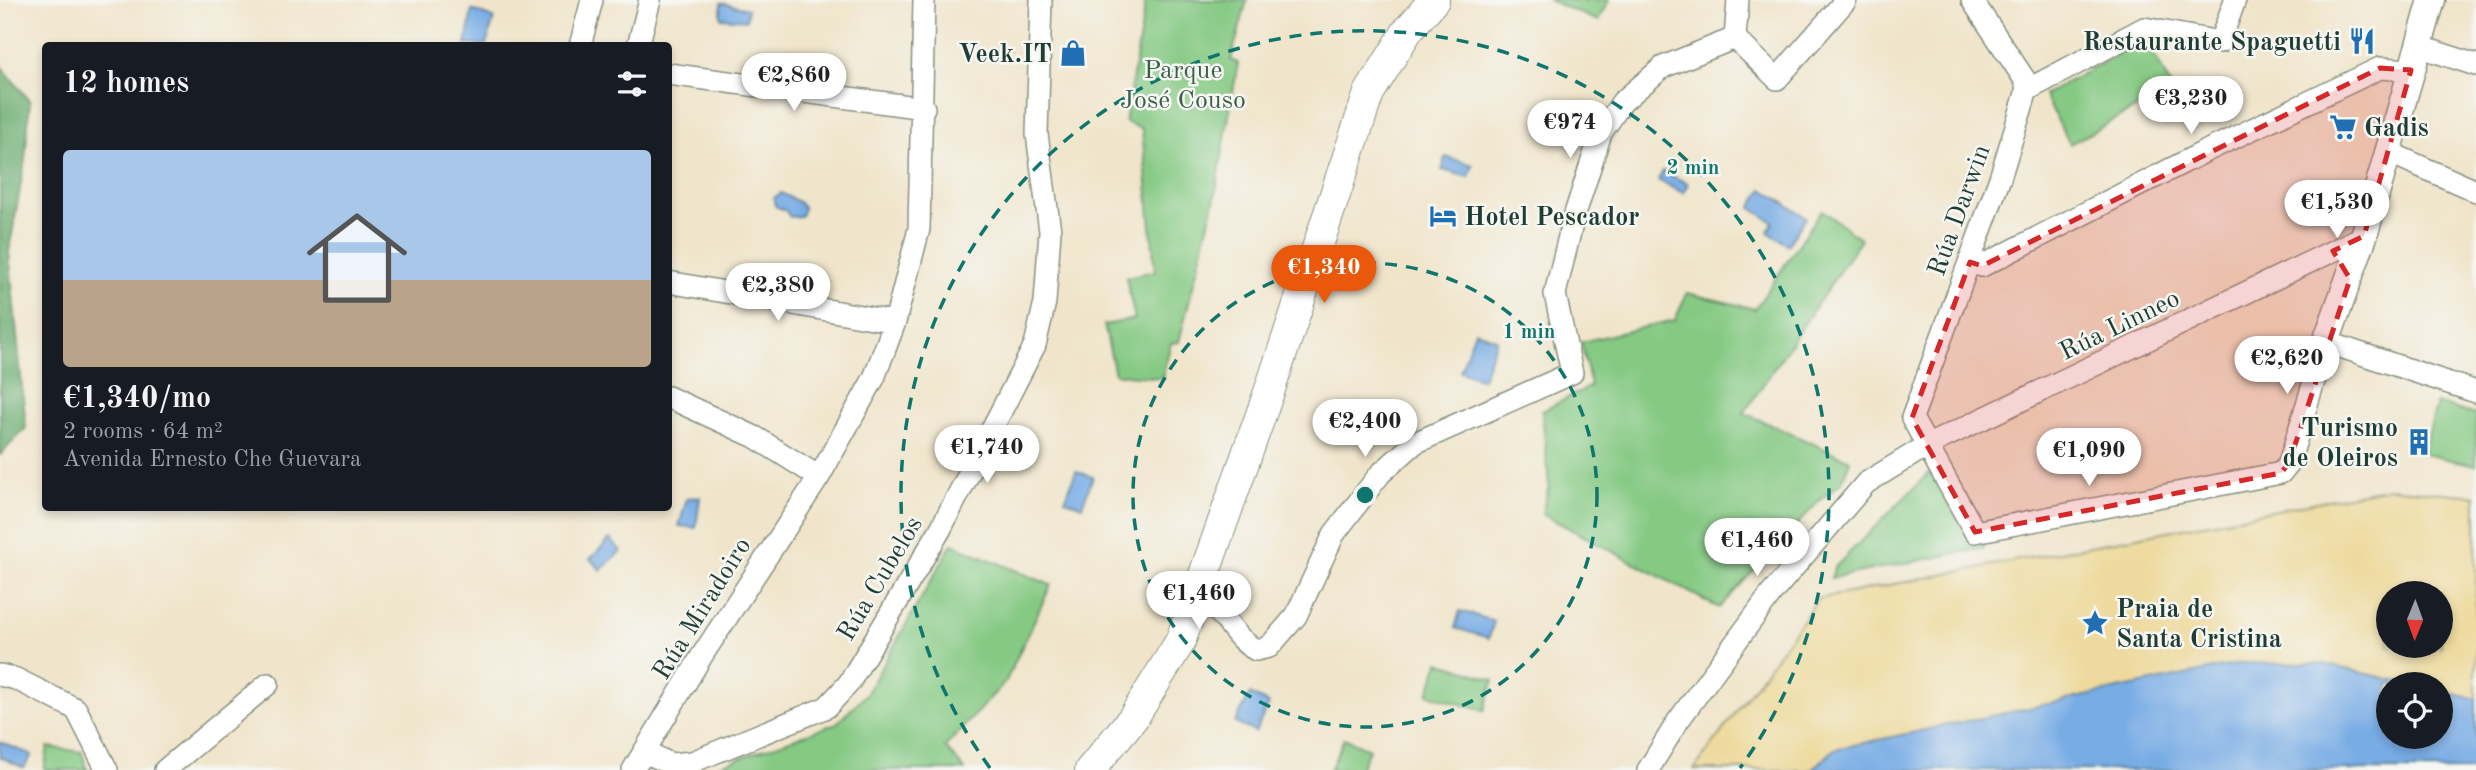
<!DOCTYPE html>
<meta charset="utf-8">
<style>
body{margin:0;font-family:"Old Standard TT",serif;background:#20242c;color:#f1f3f6;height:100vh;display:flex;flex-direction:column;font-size:26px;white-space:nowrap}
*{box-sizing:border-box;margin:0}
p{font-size:23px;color:#9ea1a6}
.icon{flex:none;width:38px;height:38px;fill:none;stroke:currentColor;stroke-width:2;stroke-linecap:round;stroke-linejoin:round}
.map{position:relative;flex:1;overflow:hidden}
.sheet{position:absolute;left:42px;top:42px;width:630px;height:469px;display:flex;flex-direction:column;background:#171b24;border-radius:7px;box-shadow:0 4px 10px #0003}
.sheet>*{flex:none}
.needle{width:46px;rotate:181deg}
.controls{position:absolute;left:2376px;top:581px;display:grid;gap:14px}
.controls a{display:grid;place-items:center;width:77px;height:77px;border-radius:50%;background:#171b24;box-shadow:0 4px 10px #0003;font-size:35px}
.price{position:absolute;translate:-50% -60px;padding:0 16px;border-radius:24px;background:#fff;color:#222;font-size:23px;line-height:46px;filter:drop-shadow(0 2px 4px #0008)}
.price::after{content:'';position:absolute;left:50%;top:42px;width:21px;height:16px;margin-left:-10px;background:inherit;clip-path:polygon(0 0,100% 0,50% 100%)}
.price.active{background:#ea580c;color:#fff}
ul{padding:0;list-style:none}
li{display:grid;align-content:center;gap:14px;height:371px;padding:0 21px}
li+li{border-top:2px solid #363941}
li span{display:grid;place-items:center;height:217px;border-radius:7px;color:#555}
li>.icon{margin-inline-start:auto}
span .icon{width:126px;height:126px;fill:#fffc;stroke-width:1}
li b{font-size:30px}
h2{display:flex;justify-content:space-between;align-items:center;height:84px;padding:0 21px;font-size:30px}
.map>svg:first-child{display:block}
.green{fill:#85c983;stroke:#52835c;stroke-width:2}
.forest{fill:#6cad71;stroke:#467552;stroke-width:2}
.sand{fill:#eeda9e;stroke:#868c69;stroke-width:2;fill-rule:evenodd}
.water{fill:#78ace5;stroke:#4c748c;stroke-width:2}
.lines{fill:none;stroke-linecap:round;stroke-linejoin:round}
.minor-casing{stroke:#889180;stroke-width:24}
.tertiary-casing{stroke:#889180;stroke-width:29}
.secondary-casing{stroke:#889180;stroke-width:32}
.minor{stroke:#fff;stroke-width:21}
.tertiary{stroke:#fff;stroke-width:26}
.secondary{stroke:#fff;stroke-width:30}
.marked{fill:#d62828;fill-opacity:0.2;stroke:#d62828;stroke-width:5;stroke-dasharray:14 9;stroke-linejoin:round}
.ring{fill:none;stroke:#0f766e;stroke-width:3.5;stroke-dasharray:12 9}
.labels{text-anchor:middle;stroke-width:5;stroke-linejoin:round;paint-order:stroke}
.poi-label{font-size:26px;font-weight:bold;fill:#1f3d34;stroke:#f6f6f2;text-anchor:end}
.park-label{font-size:26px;fill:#386048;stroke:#f6f6f2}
.street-label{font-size:26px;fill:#1f3d34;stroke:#f6f6f2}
.centre{fill:#0f766e;stroke:#f6f6f2;stroke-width:3.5}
.ring-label{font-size:21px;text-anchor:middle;font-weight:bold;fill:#0f766e;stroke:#f6f6f2;stroke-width:5;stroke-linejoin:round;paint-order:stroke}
</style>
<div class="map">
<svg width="2476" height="770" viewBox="0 0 2476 770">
<rect width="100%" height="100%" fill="#f6f6f2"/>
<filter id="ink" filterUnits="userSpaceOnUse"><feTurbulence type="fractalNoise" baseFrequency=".0143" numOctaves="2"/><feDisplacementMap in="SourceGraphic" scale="14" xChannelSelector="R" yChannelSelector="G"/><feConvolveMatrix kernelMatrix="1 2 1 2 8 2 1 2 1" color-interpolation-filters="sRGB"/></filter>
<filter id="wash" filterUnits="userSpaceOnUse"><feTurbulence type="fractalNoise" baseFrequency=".00686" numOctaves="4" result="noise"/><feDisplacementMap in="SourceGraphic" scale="28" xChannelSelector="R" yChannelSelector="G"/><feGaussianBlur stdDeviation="1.57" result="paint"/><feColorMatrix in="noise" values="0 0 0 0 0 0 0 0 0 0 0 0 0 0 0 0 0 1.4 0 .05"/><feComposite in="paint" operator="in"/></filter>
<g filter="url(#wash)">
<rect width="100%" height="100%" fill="#f0e5cb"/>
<path class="green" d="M 1146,0 L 1247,0 L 1231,60 L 1238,63 L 1214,202 L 1179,342 L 1171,343 L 1162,378 L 1115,374 L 1104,325 L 1135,319 L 1126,277 L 1155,271 L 1142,129 L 1125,122 Z
M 1548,0 L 1609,0 L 1598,21 Z
M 2146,39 L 2172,89 L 2070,144 L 2044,95 Z
M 1822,210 L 1861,239 L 1744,413 L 1850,460 L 1842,482 L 1821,499 L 1719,608 L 1542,514 L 1549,485 L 1542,411 L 1591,386 L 1581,342 L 1675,320 L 1687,293 L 1755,309 Z
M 2437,403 L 2476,415 L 2476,465 L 2423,454 Z
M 1933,469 L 1984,541 L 1984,548 L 1831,578 L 1835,567 Z
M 952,544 L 1051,585 L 1006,681 L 945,747 L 965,770 L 706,770 L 837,723 L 867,693 Z
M 1439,662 L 1494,680 L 1484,711 L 1428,694 Z
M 1344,738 L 1369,749 L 1360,770 L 1330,770 Z
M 48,747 L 82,752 L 87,770 L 44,770 Z"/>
<path class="forest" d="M 0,65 L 30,101 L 25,160 L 9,252 L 26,428 L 0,455 Z"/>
<path class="sand" d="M 2389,488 L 2476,496 L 2476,699 L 2441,691 L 2441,684 L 2411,684 L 2324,664 L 1835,749 L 1812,770 L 1694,770 L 1818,599 ZM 2389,593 L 2441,593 L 2441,646 L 2389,646 Z"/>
<path class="water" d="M 721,3 L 748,9 L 746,20 L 721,18 Z
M 472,10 L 494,18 L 486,45 L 466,45 Z
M 1446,157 L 1473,165 L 1469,177 L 1442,170 Z
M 1663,171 L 1688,184 L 1683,193 L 1658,180 Z
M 1763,189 L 1806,217 L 1788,245 L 1768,232 L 1773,222 L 1751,208 Z
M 781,193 L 799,202 L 804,208 L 801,216 L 790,217 L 785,210 L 775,206 L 774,198 Z
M 1475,331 L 1497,339 L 1482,379 L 1460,371 Z
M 1076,471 L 1093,477 L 1082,506 L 1065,500 Z
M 700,497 L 696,528 L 679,526 L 687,498 Z
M 610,539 L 621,551 L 601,570 L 590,559 Z
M 1460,611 L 1494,621 L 1489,638 L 1455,628 Z
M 2241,663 L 2324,664 L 2411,684 L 2389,684 L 2389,737 L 2441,737 L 2441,691 L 2476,699 L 2476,770 L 1812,770 L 1835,749 Z
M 1250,694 L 1269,704 L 1255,732 L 1235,723 Z
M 0,742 L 32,755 L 24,768 L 0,757 Z"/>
</g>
<g filter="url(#ink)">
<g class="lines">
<defs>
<path id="minor" d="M 1972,0 L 2025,80 L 2027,90 L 2000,178 L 1912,418 L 1975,532 L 2281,473 L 2289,463 L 2326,342 L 2476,392
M 1735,38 L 1777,79 L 1846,0
M 1735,38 L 1738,0
M 580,46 L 592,0
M 638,46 L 650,0
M 2418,46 L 2476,65
M 668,74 L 924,108
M 2027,90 L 2144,28 L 2220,42 L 2235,0
M 2388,152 L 2476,191
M 1970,262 L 1982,266 L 2202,153 L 2380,68 L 2411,70
M 668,282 L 895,322
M 668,397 L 755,437 L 819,477
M 1197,600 C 1230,611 1229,636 1256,650 L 1269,647 L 1296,616 L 1334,534 L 1380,474 L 1415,443 L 1572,373 L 1555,294 L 1573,220 L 1601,133 L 1622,102 L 1663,67 L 1735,38
M 0,675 L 16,679 L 76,709 L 107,770
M 645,752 L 671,764 L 692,762 L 827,707 L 849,683 L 940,530 L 1035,345 L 1045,302 L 1050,231 L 1037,134 L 1041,0
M 165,770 L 268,684
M 633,770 L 703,654 L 819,477 L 874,378 L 895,322 L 919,229 L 924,0
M 1648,770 L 1678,721 L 1771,594 L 1866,483 L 1928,445 L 2364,236"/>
<path id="tertiary" d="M 2326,342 L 2364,236 L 2432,0"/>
<path id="secondary" d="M 1090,770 L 1133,718 L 1180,642 L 1269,392 L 1369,93 L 1408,30 L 1434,0"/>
</defs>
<use href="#minor" class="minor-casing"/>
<use href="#tertiary" class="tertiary-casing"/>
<use href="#secondary" class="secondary-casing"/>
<use href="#minor" class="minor"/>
<use href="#tertiary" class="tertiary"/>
<use href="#secondary" class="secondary"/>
</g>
</g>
<path class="marked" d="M 2380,68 L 2411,70 L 2364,236 L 2333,251 L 2350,279 L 2289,463 L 2281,473 L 1975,532 L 1912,418 L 1970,262 L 1982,266 Z"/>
<g class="ring">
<circle cx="1365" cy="495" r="232"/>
<path d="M990 768A464 464 0 1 1 1740 768"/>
</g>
<defs>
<symbol id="restaurant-bare" viewBox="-9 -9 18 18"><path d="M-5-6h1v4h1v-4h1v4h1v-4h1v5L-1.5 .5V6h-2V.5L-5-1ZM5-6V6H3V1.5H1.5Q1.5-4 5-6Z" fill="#1f6fb2" stroke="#f6f6f2" stroke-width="2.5" paint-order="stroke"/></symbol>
<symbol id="shop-bare" viewBox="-9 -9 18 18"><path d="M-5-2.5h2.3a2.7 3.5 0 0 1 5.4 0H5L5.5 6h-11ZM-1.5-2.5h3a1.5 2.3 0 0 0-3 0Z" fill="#1f6fb2" stroke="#f6f6f2" stroke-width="2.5" paint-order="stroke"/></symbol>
<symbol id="supermarket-bare" viewBox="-9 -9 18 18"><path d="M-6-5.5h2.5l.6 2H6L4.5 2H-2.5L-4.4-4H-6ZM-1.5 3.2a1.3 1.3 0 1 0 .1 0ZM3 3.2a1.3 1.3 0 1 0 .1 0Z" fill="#1f6fb2" stroke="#f6f6f2" stroke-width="2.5" paint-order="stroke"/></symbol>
<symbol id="hotel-bare" viewBox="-9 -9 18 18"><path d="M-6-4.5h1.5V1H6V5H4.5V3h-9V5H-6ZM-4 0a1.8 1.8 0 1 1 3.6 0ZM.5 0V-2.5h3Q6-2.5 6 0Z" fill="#1f6fb2" stroke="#f6f6f2" stroke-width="2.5" paint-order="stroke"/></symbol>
<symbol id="building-bare" viewBox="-9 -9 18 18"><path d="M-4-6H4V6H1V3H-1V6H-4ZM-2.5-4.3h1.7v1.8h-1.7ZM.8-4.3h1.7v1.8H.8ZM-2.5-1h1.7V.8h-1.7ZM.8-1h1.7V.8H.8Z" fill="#1f6fb2" stroke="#f6f6f2" stroke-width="2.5" paint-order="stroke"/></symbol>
<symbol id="sight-bare" viewBox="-9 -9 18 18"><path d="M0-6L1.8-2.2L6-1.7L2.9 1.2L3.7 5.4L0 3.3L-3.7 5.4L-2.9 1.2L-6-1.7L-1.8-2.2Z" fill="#1f6fb2" stroke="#f6f6f2" stroke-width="2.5" paint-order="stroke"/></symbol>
</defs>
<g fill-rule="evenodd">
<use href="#restaurant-bare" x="2343" y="22" width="38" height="38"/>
<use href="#shop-bare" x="1054" y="34" width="38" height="38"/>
<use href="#supermarket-bare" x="2324" y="108" width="38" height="38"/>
<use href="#hotel-bare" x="1424" y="197" width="38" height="38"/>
<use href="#building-bare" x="2400" y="423" width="38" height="38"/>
<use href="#sight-bare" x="2076" y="604" width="38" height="38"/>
</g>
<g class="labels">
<g class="poi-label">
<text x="2341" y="50">Restaurante Spaguetti</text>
<text x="1052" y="62">Veek.IT</text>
<text x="2364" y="136" text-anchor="start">Gadis</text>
<text x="1464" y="225" text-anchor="start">Hotel Pescador</text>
<text x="2398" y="436">Turismo<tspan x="2398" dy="30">de Oleiros</tspan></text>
<text x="2116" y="617" text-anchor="start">Praia de<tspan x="2116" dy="30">Santa Cristina</tspan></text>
</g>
<g class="park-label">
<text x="1183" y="78">Parque<tspan x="1183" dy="30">José Couso</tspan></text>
</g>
<g class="street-label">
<text transform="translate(1958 210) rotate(-70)" y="9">Rúa Darwin</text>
<text transform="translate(2119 324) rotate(-26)" y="9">Rúa Linneo</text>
<text transform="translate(879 578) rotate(-59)" y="9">Rúa Cubelos</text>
<text transform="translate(701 608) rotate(-58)" y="9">Rúa Miradoiro</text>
</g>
</g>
<circle cx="1365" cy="495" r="10" class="centre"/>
<g class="ring-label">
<text x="1693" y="174">2 min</text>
<text x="1529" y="338">1 min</text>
</g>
</svg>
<div class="controls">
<a><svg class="needle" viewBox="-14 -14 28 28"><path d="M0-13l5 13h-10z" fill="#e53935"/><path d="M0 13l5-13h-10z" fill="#9ea1a6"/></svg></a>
<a><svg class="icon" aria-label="locate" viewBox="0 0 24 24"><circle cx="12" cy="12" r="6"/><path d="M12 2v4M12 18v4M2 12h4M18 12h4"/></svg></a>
</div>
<b class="price" style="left:794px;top:113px">€2,860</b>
<b class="price" style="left:2191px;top:136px">€3,230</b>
<b class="price" style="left:1570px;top:160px">€974</b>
<b class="price" style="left:2337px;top:240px">€1,530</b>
<b class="price active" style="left:1324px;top:305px">€1,340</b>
<b class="price" style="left:778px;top:323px">€2,380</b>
<b class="price" style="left:2287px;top:396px">€2,620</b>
<b class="price" style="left:1365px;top:459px">€2,400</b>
<b class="price" style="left:987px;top:485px">€1,740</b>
<b class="price" style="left:2089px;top:488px">€1,090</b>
<b class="price" style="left:1757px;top:578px">€1,460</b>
<b class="price" style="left:1199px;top:631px">€1,460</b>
<section class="sheet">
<h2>12 homes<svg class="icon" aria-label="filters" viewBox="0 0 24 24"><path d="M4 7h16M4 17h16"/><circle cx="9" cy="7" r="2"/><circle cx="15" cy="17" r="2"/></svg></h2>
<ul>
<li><span style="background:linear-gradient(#a9c7e8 60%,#b9a48a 0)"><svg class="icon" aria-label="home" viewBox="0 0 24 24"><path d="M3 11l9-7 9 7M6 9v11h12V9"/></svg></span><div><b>€1,340/mo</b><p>2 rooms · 64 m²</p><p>Avenida Ernesto Che Guevara</p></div></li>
</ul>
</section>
</div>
